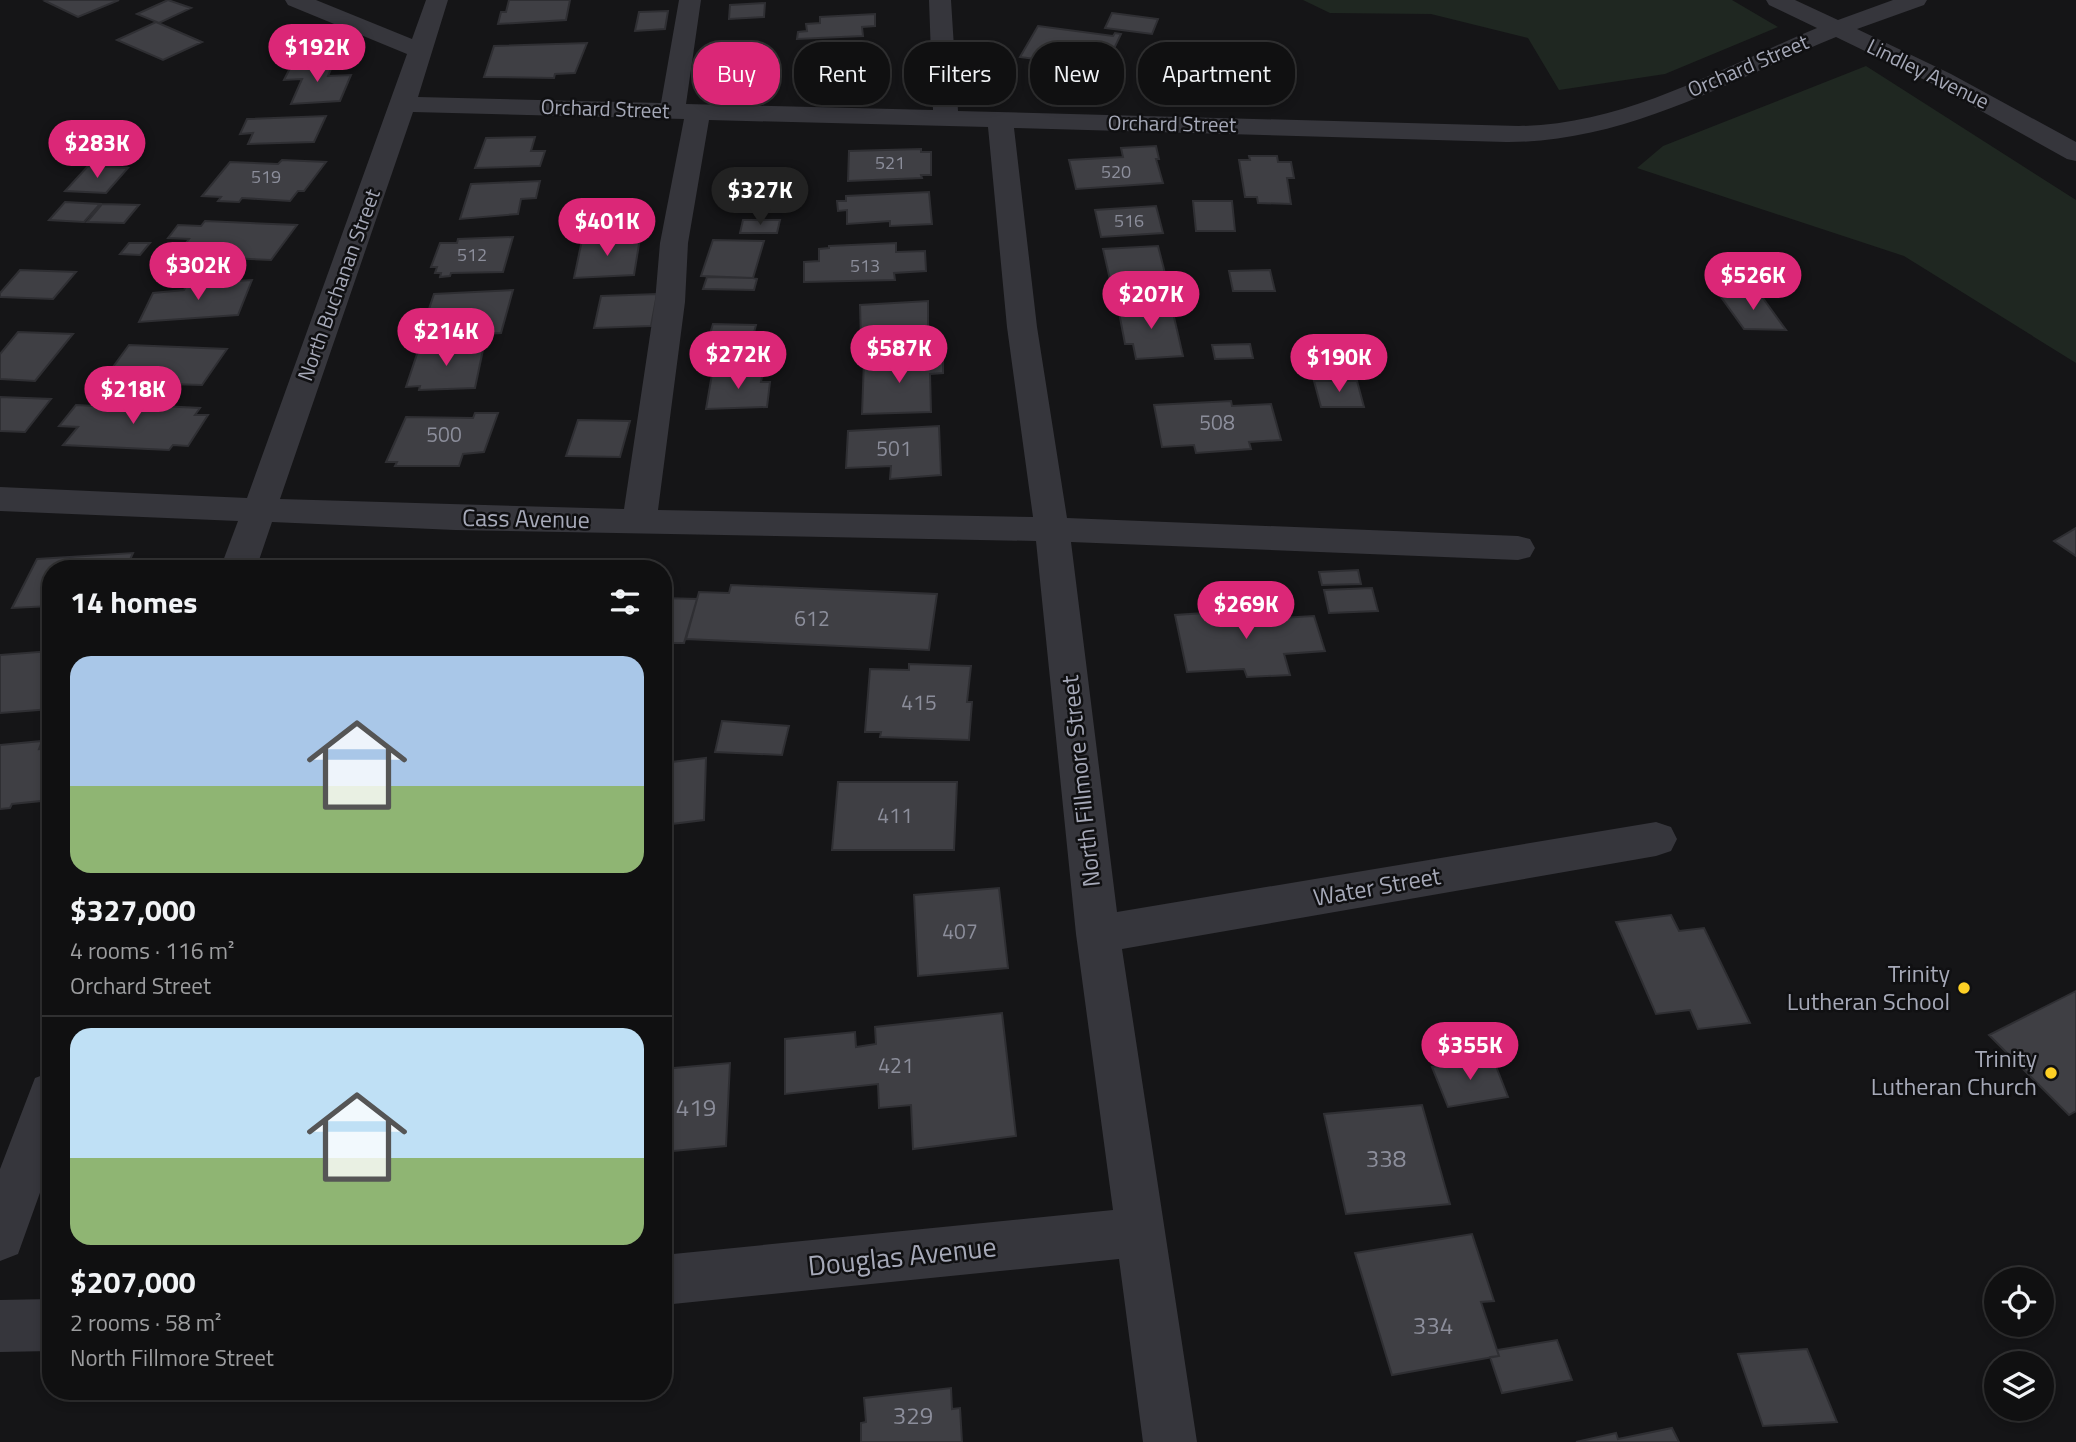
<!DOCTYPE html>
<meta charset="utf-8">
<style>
body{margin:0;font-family:"Titillium Web",sans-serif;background:#19191a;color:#f1f3f6;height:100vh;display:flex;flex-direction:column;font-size:26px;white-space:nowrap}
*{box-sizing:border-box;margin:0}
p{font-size:23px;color:#9c9d9f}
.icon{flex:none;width:38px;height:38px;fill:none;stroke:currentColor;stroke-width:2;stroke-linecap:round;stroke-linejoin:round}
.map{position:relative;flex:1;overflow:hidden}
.drawer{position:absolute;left:42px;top:560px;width:630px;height:840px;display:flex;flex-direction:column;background:#101011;border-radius:28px;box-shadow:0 4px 10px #0003,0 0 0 2px #303031}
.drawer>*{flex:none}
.hud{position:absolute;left:693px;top:42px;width:665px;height:63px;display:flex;gap:14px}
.tools{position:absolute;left:1984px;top:1267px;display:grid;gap:14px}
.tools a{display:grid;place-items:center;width:70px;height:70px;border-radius:50%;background:#101011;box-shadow:0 4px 10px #0003,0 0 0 2px #303031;font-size:35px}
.price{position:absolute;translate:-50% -60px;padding:0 16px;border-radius:24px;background:#db2777;color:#fff;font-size:23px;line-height:46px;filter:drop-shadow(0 2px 4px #0008)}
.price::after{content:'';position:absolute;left:50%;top:42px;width:21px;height:16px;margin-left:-10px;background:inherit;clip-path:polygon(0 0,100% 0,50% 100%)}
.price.selected{background:#222;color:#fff}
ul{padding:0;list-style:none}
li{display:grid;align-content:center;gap:14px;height:371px;padding:0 28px}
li+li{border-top:2px solid #303031}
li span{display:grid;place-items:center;height:217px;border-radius:21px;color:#555}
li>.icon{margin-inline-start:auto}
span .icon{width:126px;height:126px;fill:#fffc;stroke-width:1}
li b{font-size:30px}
h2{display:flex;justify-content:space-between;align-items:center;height:84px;padding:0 28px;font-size:30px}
.pill{padding:0 24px;border-radius:28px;background:#101011;box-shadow:0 4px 10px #0003,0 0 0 2px #303031;font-size:24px;line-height:63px}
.pill.selected{background:#db2777;color:#fff}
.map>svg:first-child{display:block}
.green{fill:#1f2721}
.building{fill:#3f3f44;stroke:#2f2f33;stroke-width:2}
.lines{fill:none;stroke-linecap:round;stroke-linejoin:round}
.minor{fill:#36363c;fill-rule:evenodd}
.poi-dot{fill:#fed025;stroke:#101012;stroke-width:2.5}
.labels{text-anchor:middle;stroke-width:5;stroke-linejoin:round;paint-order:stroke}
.far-number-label{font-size:18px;fill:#8c8e9b}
.far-street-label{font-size:21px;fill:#a6a9b8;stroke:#101012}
.number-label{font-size:21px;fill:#8c8e9b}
.street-label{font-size:24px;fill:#a6a9b8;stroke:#101012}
.poi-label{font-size:24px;fill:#a6a9b8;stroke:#101012;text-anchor:end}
.near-number-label{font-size:24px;fill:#8c8e9b}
.near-street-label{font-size:28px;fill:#a6a9b8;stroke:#101012}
</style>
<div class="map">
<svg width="2076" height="1442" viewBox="0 0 2076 1442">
<rect width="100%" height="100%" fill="#151517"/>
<path class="green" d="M 1303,0 L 1732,0 L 1778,27 L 1665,74 L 1559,90 L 1528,38 L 1431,14 L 1330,13 Z
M 1866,66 L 2076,200 L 2076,363 L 1904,256 L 1637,168 L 1663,146 Z"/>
<path class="building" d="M 49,0 L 119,0 L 78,17 L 45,1 Z
M 168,0 L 191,8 L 159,23 L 137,14 Z
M 509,0 L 570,0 L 566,20 L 498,24 L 501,12 L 506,12 Z
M 765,3 L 764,17 L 729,19 L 730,5 Z
M 668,11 L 665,29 L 635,31 L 639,12 Z
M 1112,13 L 1158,19 L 1152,34 L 1105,28 Z
M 875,14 L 875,26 L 862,27 L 863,36 L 797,39 L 798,32 L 807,31 L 806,24 L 820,23 L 820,17 Z
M 156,22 L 202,42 L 163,60 L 117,40 Z
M 1038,26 L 1113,36 L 1115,33 L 1121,34 L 1110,57 L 1093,54 L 1086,66 L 1020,57 Z
M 587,43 L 575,73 L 555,74 L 554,78 L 484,77 L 494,46 Z
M 877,50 L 877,61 L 867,61 L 867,80 L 799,83 L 801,52 Z
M 333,64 L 328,76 L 351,75 L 340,101 L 291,104 L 302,79 L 284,80 L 291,66 Z
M 326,116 L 314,142 L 248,144 L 253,133 L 240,134 L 247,119 Z
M 535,137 L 531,151 L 545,151 L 540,166 L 475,168 L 486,138 Z
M 1156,146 L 1159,159 L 1156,159 L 1163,183 L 1076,189 L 1069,160 L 1123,157 L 1121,148 Z
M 921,149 L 921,152 L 931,152 L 931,175 L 921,175 L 922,178 L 848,181 L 849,151 Z
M 1249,156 L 1277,156 L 1278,162 L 1291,162 L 1294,178 L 1287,178 L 1291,204 L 1258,203 L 1257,197 L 1245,197 L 1239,160 L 1250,160 Z
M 282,160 L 326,162 L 304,191 L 298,191 L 290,201 L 242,198 L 239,202 L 218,201 L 221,197 L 202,196 L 230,162 L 278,164 Z
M 88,166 L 128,168 L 106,193 L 65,191 Z
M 540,181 L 536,198 L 521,199 L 518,214 L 460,219 L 471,184 Z
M 929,192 L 932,224 L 890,226 L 890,221 L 847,224 L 847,210 L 838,211 L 837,201 L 846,201 L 846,196 Z
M 1193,201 L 1232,201 L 1235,231 L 1196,231 Z
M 65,202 L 100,204 L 84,222 L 49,220 Z
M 102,204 L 139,205 L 124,223 L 87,222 Z
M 1156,206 L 1163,233 L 1101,237 L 1095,210 Z
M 574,213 L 617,213 L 613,227 L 569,228 Z
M 743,220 L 780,220 L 777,233 L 740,233 Z
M 205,221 L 297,225 L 271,260 L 176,256 L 189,239 L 168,238 L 178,225 L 201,226 Z
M 513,237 L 503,272 L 451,273 L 450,276 L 440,277 L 441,273 L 435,273 L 437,267 L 431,267 L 440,243 L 457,243 L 458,239 Z
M 640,238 L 634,275 L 574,278 L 582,240 Z
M 713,240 L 764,241 L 753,278 L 701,276 Z
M 129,243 L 150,243 L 140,255 L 120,254 Z
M 896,243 L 896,252 L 925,251 L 926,271 L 894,273 L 895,280 L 804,282 L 804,262 L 819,261 L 819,249 L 829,248 L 829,246 Z
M 1158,246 L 1167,281 L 1111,284 L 1103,249 Z
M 20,270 L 76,272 L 53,299 L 0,297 L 0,293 Z
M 1270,270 L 1275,291 L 1233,291 L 1229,271 Z
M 707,277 L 753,278 L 757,279 L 754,290 L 703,289 Z
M 252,280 L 238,315 L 139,322 L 153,293 L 184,290 L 187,284 Z
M 513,290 L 501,333 L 431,337 L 438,315 L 427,315 L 434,294 Z
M 657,294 L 651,326 L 594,328 L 601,296 Z
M 1760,294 L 1786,330 L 1744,329 L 1721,297 Z
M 928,301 L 928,336 L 919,336 L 919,343 L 888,344 L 888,339 L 861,340 L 860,305 Z
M 1171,304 L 1183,356 L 1136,359 L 1133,344 L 1125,344 L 1118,307 Z
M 713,324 L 756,325 L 752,340 L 708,340 Z
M 18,332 L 73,334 L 35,381 L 0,379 L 0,354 Z
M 1250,344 L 1253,358 L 1215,359 L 1212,345 Z
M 129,345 L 227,349 L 202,385 L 102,382 Z
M 484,345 L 475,388 L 419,390 L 420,386 L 406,387 L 419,348 Z
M 943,353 L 943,373 L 930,374 L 931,412 L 862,414 L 864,360 L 927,358 L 927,354 Z
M 763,372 L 761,382 L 770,382 L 767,407 L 706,409 L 712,374 Z
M 1314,381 L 1357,381 L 1364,407 L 1321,407 Z
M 0,397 L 51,399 L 25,432 L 0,431 Z
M 1231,401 L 1232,406 L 1271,404 L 1281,440 L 1249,442 L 1251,449 L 1196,453 L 1194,445 L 1162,447 L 1154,405 Z
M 98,403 L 200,408 L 195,415 L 208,415 L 188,446 L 173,445 L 169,450 L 63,445 L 78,427 L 59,426 L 76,405 L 95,406 Z
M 475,413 L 498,413 L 484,452 L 463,454 L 459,466 L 395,466 L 397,462 L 386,462 L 406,417 L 473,418 Z
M 578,420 L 630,421 L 620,457 L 566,456 Z
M 939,426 L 941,475 L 890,479 L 891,466 L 846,468 L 848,431 Z
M 2076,528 L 2076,556 L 2054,541 Z
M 133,553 L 126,569 L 51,569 L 51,606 L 12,608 L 37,559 Z
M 371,560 L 465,560 L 462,569 L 367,569 Z
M 1358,570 L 1361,584 L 1322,585 L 1319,572 Z
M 731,585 L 937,594 L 929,650 L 686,639 L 699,592 L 729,593 Z
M 1372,588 L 1378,611 L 1329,613 L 1324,590 Z
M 663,598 L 697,599 L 684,643 L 663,643 Z
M 1278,608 L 1280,618 L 1314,616 L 1325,651 L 1284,654 L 1290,675 L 1247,677 L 1244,669 L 1187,672 L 1175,615 Z
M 51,651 L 51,709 L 0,713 L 0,655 Z
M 909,664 L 971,666 L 967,702 L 972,702 L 969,740 L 880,737 L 881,732 L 865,732 L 870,669 L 909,670 Z
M 722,721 L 789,726 L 782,755 L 715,752 Z
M 42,741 L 39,749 L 51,748 L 51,800 L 12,804 L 10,808 L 0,809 L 0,745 Z
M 706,758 L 704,820 L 663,825 L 663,763 Z
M 838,782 L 957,782 L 954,850 L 832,850 Z
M 999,888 L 1008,968 L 918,976 L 914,895 Z
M 1671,915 L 1679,931 L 1704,928 L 1750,1023 L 1698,1029 L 1690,1010 L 1656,1014 L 1616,922 Z
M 2076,991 L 2076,1111 L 2069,1115 L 1989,1035 Z
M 1002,1013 L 1016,1136 L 913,1149 L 911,1105 L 879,1108 L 878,1084 L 785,1094 L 785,1039 L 855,1032 L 856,1047 L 876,1044 L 875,1027 Z
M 1492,1056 L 1508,1097 L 1448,1107 L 1432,1067 Z
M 730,1063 L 726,1146 L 663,1152 L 663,1069 Z
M 1422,1105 L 1450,1204 L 1346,1214 L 1324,1114 Z
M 1472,1234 L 1494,1301 L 1481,1302 L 1499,1356 L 1392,1375 L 1355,1253 Z
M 1557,1340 L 1572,1380 L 1502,1393 L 1490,1357 L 1499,1356 L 1497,1350 Z
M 1807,1349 L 1837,1422 L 1763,1426 L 1738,1354 Z
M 951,1388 L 952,1409 L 960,1408 L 962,1442 L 861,1442 L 861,1423 L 866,1422 L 864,1398 Z
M 1672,1428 L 1679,1442 L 1576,1442 L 1616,1433 L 1618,1439 Z"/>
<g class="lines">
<path class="minor" d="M 285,0 L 316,0 L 412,39 L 426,0 L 448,0 L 418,97 L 661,103 L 679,0 L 701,0 L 686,104 L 933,110 L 929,0 L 951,0 L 958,111 L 1519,126 C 1625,125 1721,68 1817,28 L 1769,5 L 1766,0 L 1795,0 L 1838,20 L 1893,0 L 1927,0 L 1924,5 L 1857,29 L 1951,74 L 2076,142 L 2076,161 L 2067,159 L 1933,84 L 1836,37 C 1729,81 1625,143 1506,142 L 1014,128 L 1037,327 L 1067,518 L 1518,536 L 1530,539 L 1535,548 L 1530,557 L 1518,560 L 1071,542 L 1117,912 L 1656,822 L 1671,827 L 1677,839 L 1671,851 L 1656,856 L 1122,949 L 1197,1442 L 1143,1442 L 1119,1259 L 663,1305 L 663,1255 L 1113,1210 L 1076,934 L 1036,541 L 455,530 L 272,522 L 256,569 L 220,569 L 238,521 L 0,511 L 0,487 L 247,498 L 407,54 L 288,5 ZM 413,112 L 684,119 L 660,243 L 655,302 L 624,509 L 280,499 ZM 709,120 L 988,127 L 1007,327 L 1033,517 L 658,510 L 685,302 L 688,243 Z
M 51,1072 L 51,1162 L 18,1254 L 0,1261 L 0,1169 L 35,1078 Z
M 51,1299 L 51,1351 L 0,1352 L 0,1300 Z"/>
</g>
<g class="poi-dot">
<circle cx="1964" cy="988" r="7"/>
<circle cx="2051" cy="1073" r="7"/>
</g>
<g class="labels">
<g class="far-number-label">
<text x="890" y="169">521</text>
<text x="1116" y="178">520</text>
<text x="266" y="183">519</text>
<text x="1129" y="227">516</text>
<text x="472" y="261">512</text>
<text x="865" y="272">513</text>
</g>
<g class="far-street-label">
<text transform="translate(1748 66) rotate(-23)" y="7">Orchard Street</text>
<text transform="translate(1928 74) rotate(26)" y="7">Lindley Avenue</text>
<text transform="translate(605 109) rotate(2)" y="7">Orchard Street</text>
<text transform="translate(1172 124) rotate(1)" y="7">Orchard Street</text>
<text transform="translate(339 285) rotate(-70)" y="7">North Buchanan Street</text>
</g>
<g class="number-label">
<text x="1217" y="430">508</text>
<text x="444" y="442">500</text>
<text x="894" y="456">501</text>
<text x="812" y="626">612</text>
<text x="919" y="710">415</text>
<text x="895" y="823">411</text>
<text x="960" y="939">407</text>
<text x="896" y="1073">421</text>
</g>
<g class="street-label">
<text transform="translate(526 519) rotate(1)" y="8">Cass Avenue</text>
<text transform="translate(1081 781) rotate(-96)" y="8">North Fillmore Street</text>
<text transform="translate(1377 887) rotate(-10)" y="8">Water Street</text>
</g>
<g class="poi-label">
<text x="1950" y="982">Trinity<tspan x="1950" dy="28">Lutheran School</tspan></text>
<text x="2037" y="1067">Trinity<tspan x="2037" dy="28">Lutheran Church</tspan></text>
</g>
<g class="near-number-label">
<text x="696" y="1116">419</text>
<text x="1386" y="1167">338</text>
<text x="1433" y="1334">334</text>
<text x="913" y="1424">329</text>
</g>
<g class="near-street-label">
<text transform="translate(902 1256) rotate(-6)" y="10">Douglas Avenue</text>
</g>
</g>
</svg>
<div class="tools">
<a><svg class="icon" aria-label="locate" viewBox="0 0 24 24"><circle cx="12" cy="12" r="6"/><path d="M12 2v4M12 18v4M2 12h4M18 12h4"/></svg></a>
<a><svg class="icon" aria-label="layers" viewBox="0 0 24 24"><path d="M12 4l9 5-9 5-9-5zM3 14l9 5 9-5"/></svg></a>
</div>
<b class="price" style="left:317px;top:84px">$192K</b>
<b class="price" style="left:97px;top:180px">$283K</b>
<b class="price selected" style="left:760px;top:227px">$327K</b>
<b class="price" style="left:607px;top:258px">$401K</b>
<b class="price" style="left:198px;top:302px">$302K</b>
<b class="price" style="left:1753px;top:312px">$526K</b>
<b class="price" style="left:1151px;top:331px">$207K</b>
<b class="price" style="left:446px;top:368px">$214K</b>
<b class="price" style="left:899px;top:385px">$587K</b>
<b class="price" style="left:738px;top:391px">$272K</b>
<b class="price" style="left:1339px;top:394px">$190K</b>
<b class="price" style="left:133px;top:426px">$218K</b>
<b class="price" style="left:1246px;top:641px">$269K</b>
<b class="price" style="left:1470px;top:1082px">$355K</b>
<div class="hud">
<a class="pill selected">Buy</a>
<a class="pill">Rent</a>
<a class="pill">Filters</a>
<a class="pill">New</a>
<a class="pill">Apartment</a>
</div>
<section class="drawer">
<h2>14 homes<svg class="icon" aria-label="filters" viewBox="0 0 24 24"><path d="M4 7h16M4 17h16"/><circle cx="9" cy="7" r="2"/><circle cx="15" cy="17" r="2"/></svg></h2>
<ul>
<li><span style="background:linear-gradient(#a9c7e8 60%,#8fb573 0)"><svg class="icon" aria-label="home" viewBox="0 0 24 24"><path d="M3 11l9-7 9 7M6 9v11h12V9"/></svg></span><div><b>$327,000</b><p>4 rooms · 116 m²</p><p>Orchard Street</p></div></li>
<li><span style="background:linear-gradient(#bfe0f5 60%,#8fb573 0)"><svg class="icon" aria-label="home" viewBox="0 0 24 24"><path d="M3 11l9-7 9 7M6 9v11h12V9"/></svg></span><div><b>$207,000</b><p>2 rooms · 58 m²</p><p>North Fillmore Street</p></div></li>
</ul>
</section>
</div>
